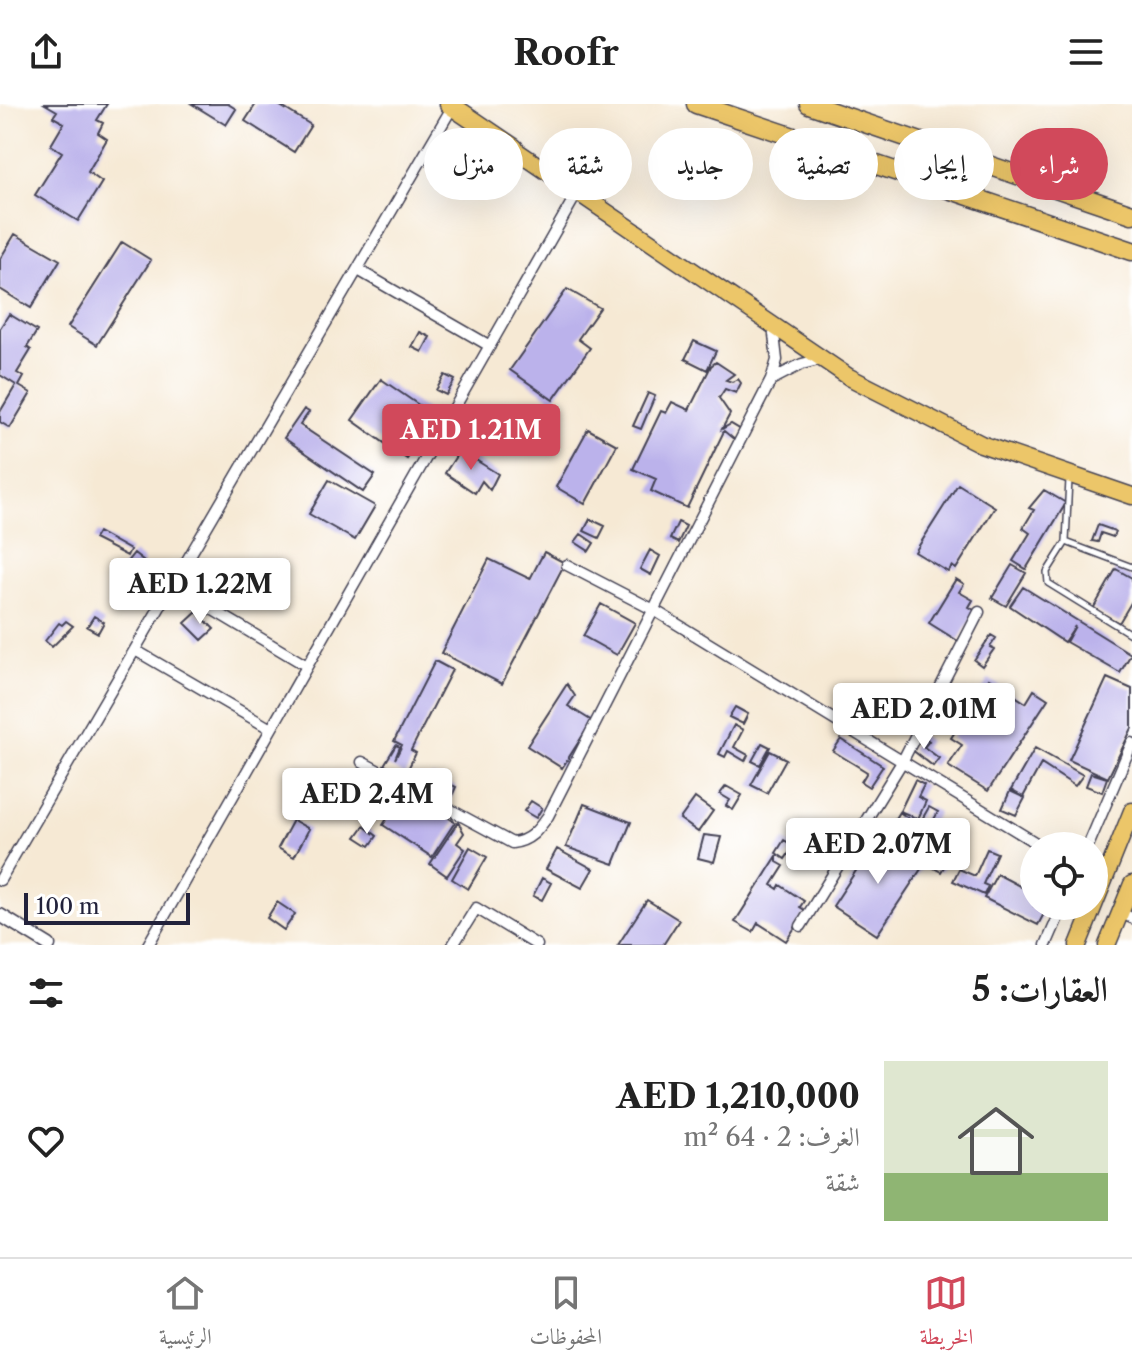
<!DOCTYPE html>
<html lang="ar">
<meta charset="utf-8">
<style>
body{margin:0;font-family:"Libre Caslon Text",Amiri,serif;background:#f2f2f2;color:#222;direction:rtl;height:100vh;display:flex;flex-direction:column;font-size:30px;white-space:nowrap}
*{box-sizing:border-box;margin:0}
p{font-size:26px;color:#767676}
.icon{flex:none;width:44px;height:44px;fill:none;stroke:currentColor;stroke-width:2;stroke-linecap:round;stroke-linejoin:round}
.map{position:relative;height:841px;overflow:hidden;direction:ltr}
.sheet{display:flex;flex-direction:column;background:#fff;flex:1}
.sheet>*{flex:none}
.top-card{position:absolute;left:24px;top:24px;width:1084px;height:72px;direction:rtl;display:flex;gap:16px}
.fabs{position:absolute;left:1020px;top:728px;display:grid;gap:16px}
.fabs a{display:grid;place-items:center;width:88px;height:88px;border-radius:50%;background:#fff;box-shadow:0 8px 32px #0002;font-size:40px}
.scale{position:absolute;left:24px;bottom:20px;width:166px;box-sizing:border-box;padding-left:8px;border:4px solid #22223b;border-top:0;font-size:22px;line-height:28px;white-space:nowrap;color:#22223b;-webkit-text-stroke:6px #fff;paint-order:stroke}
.price{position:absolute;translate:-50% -68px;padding:0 18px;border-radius:8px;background:#fff;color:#222;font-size:26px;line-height:52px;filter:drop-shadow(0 2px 4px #0008)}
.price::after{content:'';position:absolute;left:50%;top:48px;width:24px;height:18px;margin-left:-12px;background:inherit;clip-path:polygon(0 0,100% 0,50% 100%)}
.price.current{background:#d1495b;color:#fff}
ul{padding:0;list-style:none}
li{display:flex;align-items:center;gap:24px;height:200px;padding:0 24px}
li span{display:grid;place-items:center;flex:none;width:224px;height:160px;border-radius:0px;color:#555}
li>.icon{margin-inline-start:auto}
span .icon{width:96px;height:96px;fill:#fffc;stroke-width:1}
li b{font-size:34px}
h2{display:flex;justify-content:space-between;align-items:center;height:96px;padding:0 24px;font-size:34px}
.chip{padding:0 28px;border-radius:36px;background:#fff;box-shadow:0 8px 32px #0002;font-size:28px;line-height:72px}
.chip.current{background:#d1495b;color:#fff}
header{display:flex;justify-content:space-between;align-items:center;height:104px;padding:0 24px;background:#fff;font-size:36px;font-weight:700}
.dock{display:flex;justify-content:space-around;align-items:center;height:112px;border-top:2px solid #e0e0e0;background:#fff;font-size:22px;color:#767676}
.dock a{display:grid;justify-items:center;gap:4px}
.dock .current{color:#d1495b}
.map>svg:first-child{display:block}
.building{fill:#bbb2eb}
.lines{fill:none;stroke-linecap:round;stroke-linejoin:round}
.service-casing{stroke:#424052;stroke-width:8}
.minor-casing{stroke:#424052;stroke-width:13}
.tertiary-casing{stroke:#424052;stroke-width:15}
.primary-casing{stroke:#424052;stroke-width:19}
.motorway-casing{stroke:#424052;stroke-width:21}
.service{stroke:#fff;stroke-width:5}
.minor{stroke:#fff;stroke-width:10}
.tertiary{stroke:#fff;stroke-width:12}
.primary{stroke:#ecc669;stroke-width:16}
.motorway{stroke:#ecc669;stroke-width:18}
</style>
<header><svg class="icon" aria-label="menu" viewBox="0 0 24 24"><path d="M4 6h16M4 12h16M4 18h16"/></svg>Roofr<svg class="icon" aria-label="share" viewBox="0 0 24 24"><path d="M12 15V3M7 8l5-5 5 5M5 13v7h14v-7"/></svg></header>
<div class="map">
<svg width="1132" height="841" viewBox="0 0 1132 841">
<rect width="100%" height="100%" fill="#fff"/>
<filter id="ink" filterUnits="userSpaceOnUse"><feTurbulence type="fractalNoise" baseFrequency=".0125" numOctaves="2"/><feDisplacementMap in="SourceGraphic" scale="16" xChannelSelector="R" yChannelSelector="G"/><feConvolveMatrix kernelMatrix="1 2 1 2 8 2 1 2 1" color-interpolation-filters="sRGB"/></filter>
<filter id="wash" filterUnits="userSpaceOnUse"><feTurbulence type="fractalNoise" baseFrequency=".006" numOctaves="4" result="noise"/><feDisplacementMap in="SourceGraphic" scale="32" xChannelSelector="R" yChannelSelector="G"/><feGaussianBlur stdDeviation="1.8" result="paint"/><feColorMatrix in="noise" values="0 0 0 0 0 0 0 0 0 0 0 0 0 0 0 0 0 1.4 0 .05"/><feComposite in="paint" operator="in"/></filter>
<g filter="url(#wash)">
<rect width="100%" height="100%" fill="#f6e9d4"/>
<g id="blocks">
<path class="building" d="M 45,0 L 107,0 L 97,16 L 103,19 L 98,29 L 107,35 L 88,68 L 102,78 L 78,117 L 35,91 L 62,48 L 51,41 L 64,19 L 53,13 L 57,7 Z
M 192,0 L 228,0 L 236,5 L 226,21 Z
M 256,0 L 277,0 L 311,21 L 294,48 L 245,17 Z
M 15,130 L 60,156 L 31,204 L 0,185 L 0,155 Z
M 122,138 L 151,156 L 97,241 L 68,223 Z
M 567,185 L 600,204 L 578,235 L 590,244 L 553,296 L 510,266 Z
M 9,210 L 37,227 L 27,243 L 31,246 L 17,269 L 24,273 L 19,282 L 31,289 L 10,324 L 0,318 L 0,308 L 16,281 L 0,271 L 0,224 Z
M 420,228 L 430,233 L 422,248 L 412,243 Z
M 694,237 L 716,247 L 707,266 L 685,255 Z
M 716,258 L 734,270 L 726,276 L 732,278 L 738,275 L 741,279 L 736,289 L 725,285 L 719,294 L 730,310 L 722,325 L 731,320 L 741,326 L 736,337 L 724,327 L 687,404 L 651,387 L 656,375 L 633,365 L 661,307 L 666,309 L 672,298 L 689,306 L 711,262 Z
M 445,271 L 455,276 L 446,291 L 436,286 Z
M 381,275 L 436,313 L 407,355 L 352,316 Z
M 648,289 L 655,292 L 641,325 L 633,322 Z
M 304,305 L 309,308 L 300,321 L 375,371 L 363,388 L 284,334 Z
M 588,325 L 617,341 L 585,400 L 556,383 Z
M 460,346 L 498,370 L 490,386 L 482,377 L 475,389 L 445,369 Z
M 329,376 L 375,402 L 355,436 L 309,410 Z
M 958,380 L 995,403 L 956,465 L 952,462 L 948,468 L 915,448 Z
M 1044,386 L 1066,399 L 1026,465 L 1013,457 L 1030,429 L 1023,424 L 1034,406 L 1029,404 Z
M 590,415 L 605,422 L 599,434 L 584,427 Z
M 678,418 L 686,422 L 678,439 L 670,435 Z
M 1098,421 L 1115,427 L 1113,433 L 1101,429 L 1098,438 L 1092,437 Z
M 98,428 L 130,446 L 127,452 L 94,435 Z
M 581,430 L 594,439 L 589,447 L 575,438 Z
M 650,446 L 660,452 L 651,471 L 640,465 Z
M 544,448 L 565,459 L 502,580 L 441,549 L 489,455 L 530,475 Z
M 134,449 L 144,457 L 132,472 L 122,464 Z
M 1012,461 L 1026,469 L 1006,502 L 992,494 Z
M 122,465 L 149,486 L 143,493 L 116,473 Z
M 1116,465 L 1132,474 L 1132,497 L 1119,519 L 1093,505 Z
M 956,475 L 964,480 L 959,488 L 973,496 L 969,503 L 976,507 L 958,537 L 929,519 Z
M 1023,483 L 1131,550 L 1120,569 L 1066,538 L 1075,522 L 1064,538 L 1010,502 Z
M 601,500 L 635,519 L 617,551 L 583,532 Z
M 197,508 L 214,525 L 202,536 L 185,519 Z
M 94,512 L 104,518 L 98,529 L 87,523 Z
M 66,517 L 73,522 L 52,543 L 45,537 L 59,519 L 62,521 Z
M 991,531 L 996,534 L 990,543 L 994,545 L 982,562 L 974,556 Z
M 435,557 L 452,566 L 411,646 L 416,649 L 405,671 L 384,661 L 396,641 L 400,643 L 395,655 L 402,641 L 394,637 Z
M 1107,574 L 1132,585 L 1132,624 L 1108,674 L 1069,656 Z
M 989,575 L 1026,599 L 1034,586 L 1048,595 L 988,687 L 948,662 L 962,641 L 951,634 Z
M 567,580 L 575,592 L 568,602 L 592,617 L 562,664 L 527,642 Z
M 853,593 L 879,615 L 868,627 L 842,606 Z
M 735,603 L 748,610 L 743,620 L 729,613 Z
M 734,621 L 743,626 L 734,643 L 748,651 L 745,657 L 728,647 L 725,653 L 719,650 Z
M 921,631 L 929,637 L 924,643 L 939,654 L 933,662 L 911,645 Z
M 841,635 L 883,662 L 869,683 L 861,678 L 867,668 L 833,647 Z
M 762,639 L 770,643 L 760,661 L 752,657 Z
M 1035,644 L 1083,671 L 1075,682 L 1041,660 L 1023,693 L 1011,686 Z
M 770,647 L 786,655 L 767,689 L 751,681 Z
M 1091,669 L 1107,674 L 1102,688 L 1086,682 Z
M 432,672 L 456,683 L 451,694 L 427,683 Z
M 915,676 L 924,681 L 918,693 L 926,697 L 918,715 L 900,707 Z
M 726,682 L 742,691 L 733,706 L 726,702 L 730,696 L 720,690 Z
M 405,687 L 455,718 L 432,753 L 383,721 Z
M 1010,687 L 1025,694 L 1016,711 L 1002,705 Z
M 695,694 L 713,707 L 698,728 L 680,715 Z
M 531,697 L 542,704 L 536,714 L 524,707 Z
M 584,700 L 631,718 L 614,760 L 566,743 Z
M 929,703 L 938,708 L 932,719 L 947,723 L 942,733 L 951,737 L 942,752 L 948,756 L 941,768 L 904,747 Z
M 899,708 L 914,718 L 903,735 L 888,726 Z
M 293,716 L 309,725 L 294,753 L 278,744 Z
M 458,718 L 464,729 L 457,739 L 465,745 L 447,772 L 430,760 Z
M 364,722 L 377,732 L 370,742 L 356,733 Z
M 704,731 L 721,733 L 714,758 L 698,754 Z
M 878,733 L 923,762 L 877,831 L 833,802 Z
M 784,736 L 794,742 L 785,755 L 776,749 Z
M 470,743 L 487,753 L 468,785 L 452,775 Z
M 557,745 L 593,765 L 582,784 L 546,765 Z
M 987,745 L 997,749 L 983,780 L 988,782 L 984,791 L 953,777 L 959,765 L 975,772 Z
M 777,752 L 777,758 L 784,762 L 772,781 L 778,785 L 780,781 L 804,797 L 800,803 L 806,807 L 786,837 L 758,819 L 753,828 L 735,818 Z
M 997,770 L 1029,787 L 1034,776 L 1034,802 L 1048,802 L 1038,821 L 984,794 Z
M 542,774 L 551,779 L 542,796 L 533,792 Z
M 647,796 L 679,816 L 663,841 L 618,841 Z
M 277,798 L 295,810 L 284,826 L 267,814 Z"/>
</g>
</g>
<g filter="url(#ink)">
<use href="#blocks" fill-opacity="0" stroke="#424052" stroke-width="2"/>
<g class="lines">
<defs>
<path id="service" d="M 1069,375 L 1066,438 L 1132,463
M 1066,438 L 1047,468 L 1048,479 L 1132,531"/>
<path id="minor" d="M 358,166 L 490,242
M 773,222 L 777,256 L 771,276 L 802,260 L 822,255
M 567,461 L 654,506 L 1041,742
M 173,482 L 307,562
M 135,546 L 271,625
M 362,658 L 512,739 C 530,737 538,726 548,712 L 771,276
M 1088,742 L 1132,639
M 0,776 L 450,7
M 1120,809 L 1132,814
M 801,822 L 902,658 L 979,508
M 148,841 L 577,89
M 453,841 L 476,804 L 537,841
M 1046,841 L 1063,802"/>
<path id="tertiary" d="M 0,811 L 49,841"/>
<path id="primary" d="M 505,39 L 849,273 L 981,340 L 1132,392
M 1078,841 L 1132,707
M 1107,841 L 1132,780"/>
<path id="motorway" d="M 449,0 L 514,44
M 696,0 L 1132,147
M 809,0 L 1132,110"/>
</defs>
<use href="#service" class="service-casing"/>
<use href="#minor" class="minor-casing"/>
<use href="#tertiary" class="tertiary-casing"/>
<use href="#primary" class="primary-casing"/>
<use href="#motorway" class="motorway-casing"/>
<use href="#service" class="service"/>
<use href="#minor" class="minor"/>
<use href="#tertiary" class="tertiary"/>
<use href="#primary" class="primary"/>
<use href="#motorway" class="motorway"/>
</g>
</g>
</svg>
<div class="fabs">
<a><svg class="icon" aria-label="locate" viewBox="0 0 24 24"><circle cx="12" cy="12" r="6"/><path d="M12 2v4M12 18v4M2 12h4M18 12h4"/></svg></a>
</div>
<div class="scale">100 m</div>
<b class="price current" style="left:471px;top:368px">AED 1.21M</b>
<b class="price" style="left:200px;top:522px">AED 1.22M</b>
<b class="price" style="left:924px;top:647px">AED 2.01M</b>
<b class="price" style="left:367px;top:732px">AED 2.4M</b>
<b class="price" style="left:878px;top:782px">AED 2.07M</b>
<div class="top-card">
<a class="chip current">شراء</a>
<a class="chip">إيجار</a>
<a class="chip">تصفية</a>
<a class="chip">جديد</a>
<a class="chip">شقة</a>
<a class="chip">منزل</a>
</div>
</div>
<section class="sheet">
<h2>العقارات: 5<svg class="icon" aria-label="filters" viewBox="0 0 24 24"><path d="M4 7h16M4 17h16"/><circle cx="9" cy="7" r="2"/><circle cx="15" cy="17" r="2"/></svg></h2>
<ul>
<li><span style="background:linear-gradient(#dfe7d0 70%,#8fb573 0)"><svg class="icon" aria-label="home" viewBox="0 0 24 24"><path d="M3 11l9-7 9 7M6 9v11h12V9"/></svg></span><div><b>AED 1,210,000</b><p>الغرف: 2 · 64 m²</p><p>شقة</p></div><svg class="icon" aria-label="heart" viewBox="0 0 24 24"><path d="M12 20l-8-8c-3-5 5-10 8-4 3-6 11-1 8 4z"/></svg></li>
</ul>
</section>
<nav class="dock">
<a class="current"><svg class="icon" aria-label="map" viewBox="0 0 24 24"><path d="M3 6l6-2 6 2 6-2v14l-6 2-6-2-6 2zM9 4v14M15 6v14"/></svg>الخريطة</a>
<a><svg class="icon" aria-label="saved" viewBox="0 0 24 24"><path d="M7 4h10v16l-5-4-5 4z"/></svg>المحفوظات</a>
<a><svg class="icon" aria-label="home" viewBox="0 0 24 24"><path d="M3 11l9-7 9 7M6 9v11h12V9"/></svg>الرئيسية</a>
</nav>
